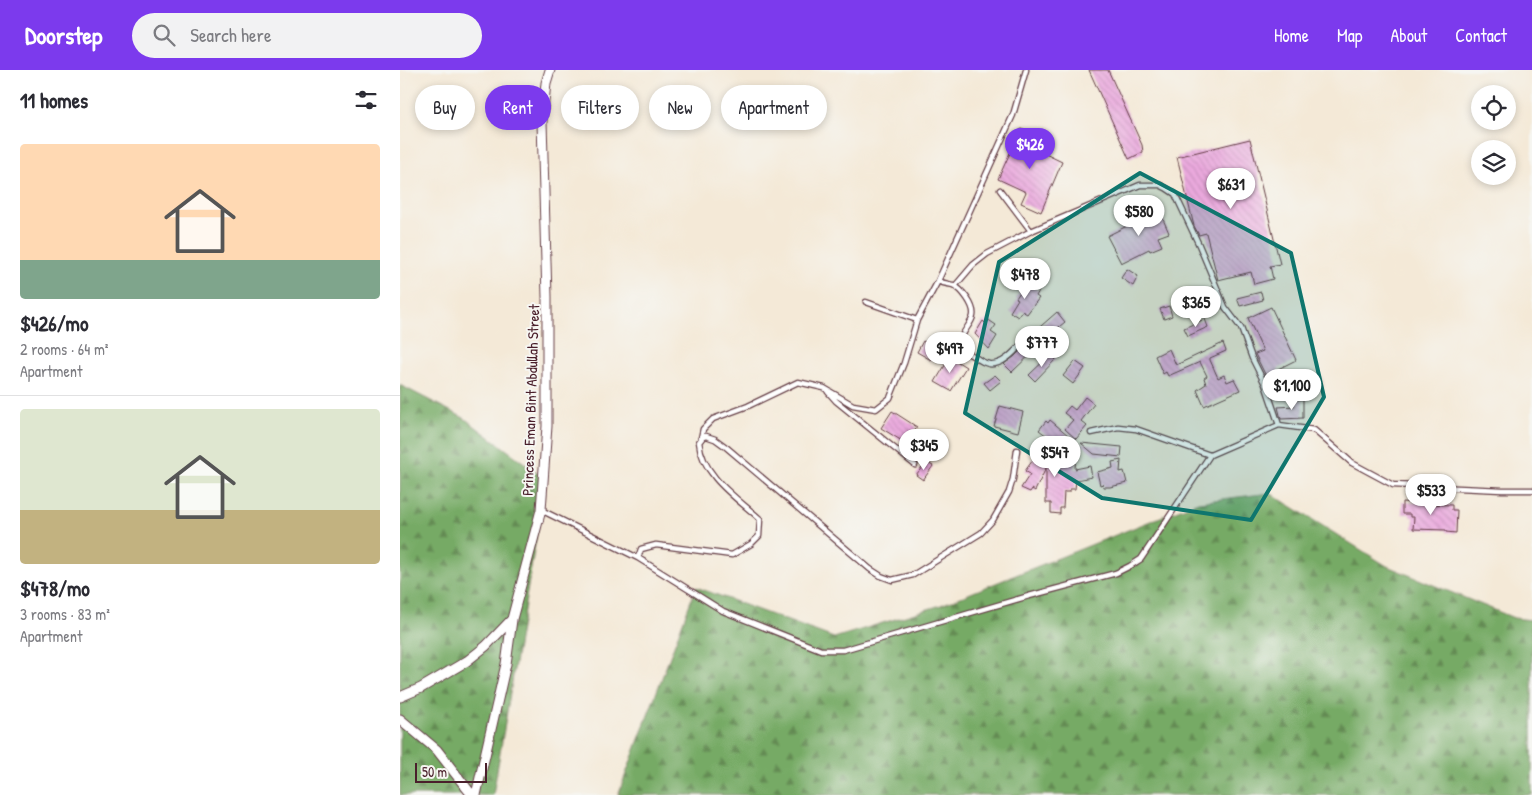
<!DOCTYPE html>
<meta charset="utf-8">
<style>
body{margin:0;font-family:"Patrick Hand",sans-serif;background:#f2f2f3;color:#2b2b33;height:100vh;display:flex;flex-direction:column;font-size:19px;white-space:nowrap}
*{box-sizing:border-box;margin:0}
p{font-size:16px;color:#7c7c81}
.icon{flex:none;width:28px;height:28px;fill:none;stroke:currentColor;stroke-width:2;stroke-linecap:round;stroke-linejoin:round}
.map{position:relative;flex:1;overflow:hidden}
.drawer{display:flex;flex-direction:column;background:#fff;width:400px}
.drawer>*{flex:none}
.hud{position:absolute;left:15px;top:15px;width:475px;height:45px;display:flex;gap:10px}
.fabs{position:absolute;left:1071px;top:15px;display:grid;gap:10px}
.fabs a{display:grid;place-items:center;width:45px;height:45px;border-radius:50%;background:#fff;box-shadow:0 2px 8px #0003;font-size:25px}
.scale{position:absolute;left:15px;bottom:12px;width:72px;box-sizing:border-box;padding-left:5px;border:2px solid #4a1f2b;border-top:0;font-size:14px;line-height:18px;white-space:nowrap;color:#4a1f2b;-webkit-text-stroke:4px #f6f6f2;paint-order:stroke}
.price{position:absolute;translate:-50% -42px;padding:0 11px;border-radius:18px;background:#fff;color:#222;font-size:16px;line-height:32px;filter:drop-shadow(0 1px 2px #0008)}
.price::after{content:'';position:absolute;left:50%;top:30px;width:15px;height:11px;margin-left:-8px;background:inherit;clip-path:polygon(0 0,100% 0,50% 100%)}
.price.current{background:#7c3aed;color:#fff}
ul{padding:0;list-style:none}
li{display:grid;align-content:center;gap:10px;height:265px;padding:0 20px}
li+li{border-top:1px solid #e1e1e2}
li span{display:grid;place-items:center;height:155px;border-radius:5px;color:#555}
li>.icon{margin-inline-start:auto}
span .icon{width:90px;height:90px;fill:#fffc;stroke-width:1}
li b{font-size:21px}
h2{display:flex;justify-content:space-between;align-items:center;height:60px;padding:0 20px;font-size:21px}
.chip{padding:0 18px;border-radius:22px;background:#fff;box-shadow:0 2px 8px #0003;font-size:18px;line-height:45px}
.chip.current{background:#7c3aed;color:#fff}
header{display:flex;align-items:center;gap:30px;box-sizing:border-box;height:70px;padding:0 25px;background:#7c3aed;color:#fff}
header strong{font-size:24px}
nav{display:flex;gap:28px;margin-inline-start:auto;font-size:18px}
.search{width:350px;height:45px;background:#f2f2f3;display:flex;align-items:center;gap:12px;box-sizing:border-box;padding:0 18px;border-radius:28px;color:#7c7c81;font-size:19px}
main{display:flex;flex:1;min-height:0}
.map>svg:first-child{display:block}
.forest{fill:url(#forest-firs);stroke:#606448}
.building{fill:url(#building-back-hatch)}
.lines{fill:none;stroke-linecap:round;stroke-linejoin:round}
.service-casing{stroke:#643d45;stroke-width:7}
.minor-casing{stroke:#643d45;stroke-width:11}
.service{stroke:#fff;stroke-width:4.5}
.minor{stroke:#fff;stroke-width:9}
.marked{fill:#0f766e;fill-opacity:0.2;stroke:#0f766e;stroke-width:4;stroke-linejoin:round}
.labels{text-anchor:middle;stroke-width:4;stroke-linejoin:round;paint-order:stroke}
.street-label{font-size:15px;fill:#4a1f2b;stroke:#f6f6f2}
</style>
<header>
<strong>Doorstep</strong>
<div class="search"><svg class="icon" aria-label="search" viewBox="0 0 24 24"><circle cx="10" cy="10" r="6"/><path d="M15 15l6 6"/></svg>Search here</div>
<nav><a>Home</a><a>Map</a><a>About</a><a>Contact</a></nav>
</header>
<main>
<section class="drawer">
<h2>11 homes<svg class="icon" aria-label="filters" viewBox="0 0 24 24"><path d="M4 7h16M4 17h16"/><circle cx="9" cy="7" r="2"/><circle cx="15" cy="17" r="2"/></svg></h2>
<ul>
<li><span style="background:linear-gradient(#ffd9b3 75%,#7fa58c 0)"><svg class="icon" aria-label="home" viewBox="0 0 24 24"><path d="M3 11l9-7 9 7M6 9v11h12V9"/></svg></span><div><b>$426/mo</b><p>2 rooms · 64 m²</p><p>Apartment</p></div></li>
<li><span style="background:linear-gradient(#dfe7d0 65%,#c2b280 0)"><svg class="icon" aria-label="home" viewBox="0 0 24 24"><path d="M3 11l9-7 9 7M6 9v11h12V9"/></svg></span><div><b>$478/mo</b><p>3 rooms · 83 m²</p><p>Apartment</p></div></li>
</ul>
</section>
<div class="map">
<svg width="1132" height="725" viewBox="0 0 1132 725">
<defs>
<pattern id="forest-firs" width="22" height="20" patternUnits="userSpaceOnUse" patternTransform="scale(1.25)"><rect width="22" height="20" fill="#76aa65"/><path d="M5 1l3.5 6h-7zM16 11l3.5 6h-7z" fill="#638a53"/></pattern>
<pattern id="building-back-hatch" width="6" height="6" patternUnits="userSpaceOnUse" patternTransform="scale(1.25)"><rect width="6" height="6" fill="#eaa9dd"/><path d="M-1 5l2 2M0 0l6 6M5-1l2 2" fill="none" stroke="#ca91be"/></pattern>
</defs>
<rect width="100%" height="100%" fill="#f6f6f2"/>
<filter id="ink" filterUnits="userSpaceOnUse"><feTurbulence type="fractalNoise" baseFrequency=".02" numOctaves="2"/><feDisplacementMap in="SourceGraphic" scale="10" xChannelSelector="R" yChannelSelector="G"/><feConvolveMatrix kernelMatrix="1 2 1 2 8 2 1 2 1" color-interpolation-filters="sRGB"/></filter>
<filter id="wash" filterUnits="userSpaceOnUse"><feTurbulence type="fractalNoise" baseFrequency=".0096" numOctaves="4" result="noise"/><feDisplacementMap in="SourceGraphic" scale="20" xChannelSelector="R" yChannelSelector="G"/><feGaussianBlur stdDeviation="1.12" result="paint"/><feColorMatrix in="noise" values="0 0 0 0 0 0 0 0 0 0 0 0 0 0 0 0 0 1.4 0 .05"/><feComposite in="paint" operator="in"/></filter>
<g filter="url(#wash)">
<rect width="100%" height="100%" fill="#f4e9d7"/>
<path class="forest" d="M 0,315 L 64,348 L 146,409 L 93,725 L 0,725 Z
M 870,423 L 987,496 L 1114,548 L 1132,550 L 1132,725 L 218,725 L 296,517 L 434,568 L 541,535 L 798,432 Z"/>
<g id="blocks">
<path class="building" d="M 689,0 L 708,0 L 742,75 L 743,82 L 729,89 Z
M 621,59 L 641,66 L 635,79 L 662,92 L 641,142 L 621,133 L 626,122 L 598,109 Z
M 850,69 L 880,194 L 870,196 L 873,209 L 854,214 L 851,202 L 818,210 L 806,163 L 799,165 L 794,156 L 777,87 Z
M 759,140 L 769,163 L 758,167 L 762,176 L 750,181 L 749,179 L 721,193 L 707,166 L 737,151 L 736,150 Z
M 727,199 L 738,206 L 733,216 L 721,208 Z
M 626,213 L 639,221 L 636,226 L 639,228 L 627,244 L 622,241 L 618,247 L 610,242 L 618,229 L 616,228 Z
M 861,222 L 863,230 L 840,236 L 837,228 Z
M 769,236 L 772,246 L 764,249 L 760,239 Z
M 871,237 L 896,290 L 878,299 L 882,308 L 874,312 L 871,304 L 866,306 L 855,284 L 863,281 L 848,248 Z
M 657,242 L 665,252 L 632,279 L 634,281 L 612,302 L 604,294 L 614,287 L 632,269 L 635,265 L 633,263 Z
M 587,249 L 596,255 L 591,262 L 597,266 L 589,279 L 575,264 L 583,251 L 585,253 Z
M 805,249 L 808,257 L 788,266 L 784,258 Z
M 523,271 L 537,279 L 531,290 L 517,282 Z
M 823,273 L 826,281 L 810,288 L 810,290 L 818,308 L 824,305 L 827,312 L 834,309 L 840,320 L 804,336 L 797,320 L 806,314 L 804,308 L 807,306 L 800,292 L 768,306 L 766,302 L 763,304 L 755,286 L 769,279 L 776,295 Z
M 651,284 L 656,289 L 635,311 L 629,305 Z
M 550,287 L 566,297 L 551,321 L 535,312 Z
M 675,291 L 685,298 L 673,314 L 663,306 Z
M 595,305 L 601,311 L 590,320 L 584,313 Z
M 685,327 L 694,334 L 681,351 L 687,356 L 676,369 L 665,359 L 673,350 L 664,343 L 670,336 L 675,340 Z
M 903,329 L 903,348 L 881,349 L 878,337 L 894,336 L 894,330 Z
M 600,336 L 623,342 L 618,362 L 594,356 Z
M 492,341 L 517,357 L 507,374 L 481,358 Z
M 650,350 L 668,365 L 660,376 L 639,360 L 646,351 L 648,353 Z
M 681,373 L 722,377 L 721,387 L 694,384 Z
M 666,381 L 676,382 L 675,399 L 690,396 L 692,407 L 676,410 L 675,419 L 670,419 L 670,422 L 664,422 L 663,438 L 660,438 L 660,444 L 651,443 L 651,433 L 646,433 L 646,398 L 635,421 L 632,419 L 630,422 L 621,418 L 630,404 L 625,401 L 638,383 L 649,390 L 665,395 Z
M 721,390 L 720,402 L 724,401 L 727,413 L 710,417 L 704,417 L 703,414 L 700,415 L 697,402 L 713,398 L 712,392 Z
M 526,392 L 533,396 L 523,410 L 516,405 Z
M 1016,430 L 1025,430 L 1025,434 L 1052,435 L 1052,440 L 1057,440 L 1056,463 L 1046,462 L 1046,460 L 1013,459 L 1014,447 L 1010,447 L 1010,444 L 1002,444 L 1002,432 L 1016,433 Z"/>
</g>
</g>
<g filter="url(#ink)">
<use href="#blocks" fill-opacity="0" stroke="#643d45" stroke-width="1"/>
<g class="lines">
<defs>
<path id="service" d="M 600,120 L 631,161
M 538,211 C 542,213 548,214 553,215 C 562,219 575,236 573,246 C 571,256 559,263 562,274 C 563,281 569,284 575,287 C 579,290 584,293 589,294 C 605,296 619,276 629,266
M 555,216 L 573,195 L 587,184 L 631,161 L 740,115 L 760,115 L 766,118 L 775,124 L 799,175 L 825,237 L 841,258 L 852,288 L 865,314 L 879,355
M 466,232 L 517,250
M 428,322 L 436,331 L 515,395
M 691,363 L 718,357 L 736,359 L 810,385
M 301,368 L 303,359 L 313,349 L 348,336 L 398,312 L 424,318 L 453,335 L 476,339 L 490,328 L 504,293 L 517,250 L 538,211 L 613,45 L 626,0
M 141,440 L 238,488 L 323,541 L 421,580 L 443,580 L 629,526 L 716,503 L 730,496 L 741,489 L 810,385 L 879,355 L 914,360 L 952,393 L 993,415 L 1102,420 L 1132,420
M 238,488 L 241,479 L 256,475 L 332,485 L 351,474 L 359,466 L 360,449 C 337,428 302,406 299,372 L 303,367 L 306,366 L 315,369 L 326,377 L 470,499 L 481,506 L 492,510 L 513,505 L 581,463 L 593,450 L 609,422 L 613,409 L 617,380"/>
<path id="minor" d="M 0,627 L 21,618 L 67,591 L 86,576 L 112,549 L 141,440 L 147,356 L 147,227 L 142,52 L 146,13 L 150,0
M 0,649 L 37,680 L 72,725
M 76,725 L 106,594 L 112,550"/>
</defs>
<use href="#service" class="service-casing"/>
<use href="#minor" class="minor-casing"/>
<use href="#service" class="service"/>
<use href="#minor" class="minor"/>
</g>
</g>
<path class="marked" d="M 740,103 L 891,183 L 924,327 L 851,450 L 702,428 L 565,343 L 599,192 Z"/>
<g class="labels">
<g class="street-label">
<text transform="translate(131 330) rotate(-88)" y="5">Princess Eman Bint Abdullah Street</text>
</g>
</g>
</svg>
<div class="fabs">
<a><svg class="icon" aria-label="locate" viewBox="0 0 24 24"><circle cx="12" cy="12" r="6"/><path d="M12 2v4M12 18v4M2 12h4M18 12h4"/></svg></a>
<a><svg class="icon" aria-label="layers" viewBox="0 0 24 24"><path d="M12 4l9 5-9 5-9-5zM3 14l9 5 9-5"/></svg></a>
</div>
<div class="scale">50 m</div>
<b class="price current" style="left:630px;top:100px">$426</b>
<b class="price" style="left:831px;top:140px">$631</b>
<b class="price" style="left:739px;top:167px">$580</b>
<b class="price" style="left:625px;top:230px">$478</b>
<b class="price" style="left:796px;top:258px">$365</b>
<b class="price" style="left:642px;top:298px">$777</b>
<b class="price" style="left:550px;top:304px">$497</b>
<b class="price" style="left:892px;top:341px">$1,100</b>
<b class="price" style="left:524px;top:401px">$345</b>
<b class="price" style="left:655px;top:408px">$547</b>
<b class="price" style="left:1031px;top:446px">$533</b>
<div class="hud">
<a class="chip">Buy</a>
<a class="chip current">Rent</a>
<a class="chip">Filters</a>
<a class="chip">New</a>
<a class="chip">Apartment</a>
</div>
</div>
</main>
